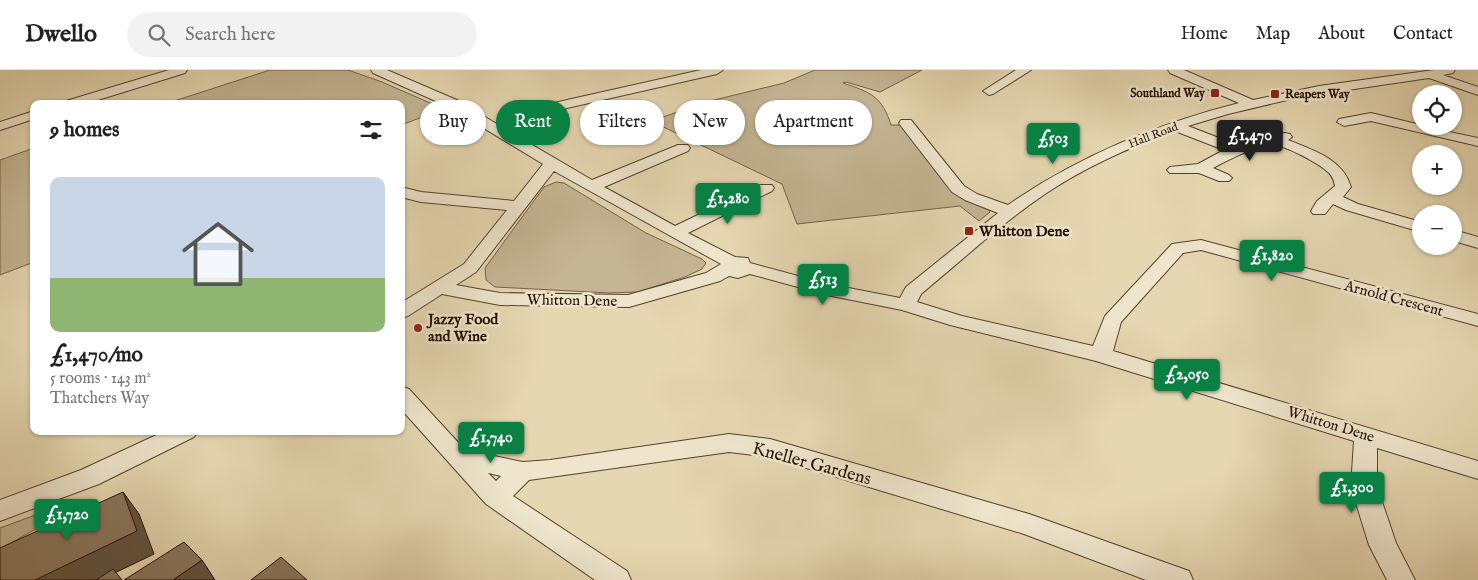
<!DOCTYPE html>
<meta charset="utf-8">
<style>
body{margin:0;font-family:"IM FELL English",serif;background:#f2f2f2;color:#222;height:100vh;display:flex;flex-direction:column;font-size:19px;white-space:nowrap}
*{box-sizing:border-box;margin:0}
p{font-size:16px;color:#767676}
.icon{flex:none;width:28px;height:28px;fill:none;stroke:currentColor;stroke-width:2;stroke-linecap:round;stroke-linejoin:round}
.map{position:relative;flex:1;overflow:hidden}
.panel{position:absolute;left:30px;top:30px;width:375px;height:335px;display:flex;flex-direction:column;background:#fff;border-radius:10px;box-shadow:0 1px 4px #0004}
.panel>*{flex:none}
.top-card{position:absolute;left:420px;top:30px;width:475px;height:45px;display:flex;gap:10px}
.controls{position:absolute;left:1412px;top:15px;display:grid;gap:10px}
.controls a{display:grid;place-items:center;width:50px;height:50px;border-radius:50%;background:#fff;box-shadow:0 1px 4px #0004;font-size:25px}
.price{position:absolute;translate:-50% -42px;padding:0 11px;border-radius:5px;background:#0b8043;color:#fff;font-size:16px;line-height:32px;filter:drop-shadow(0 1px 2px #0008)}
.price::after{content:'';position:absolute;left:50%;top:30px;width:15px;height:11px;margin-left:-8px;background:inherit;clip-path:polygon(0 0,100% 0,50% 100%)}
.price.active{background:#222;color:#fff}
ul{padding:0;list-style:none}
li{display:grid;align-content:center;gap:10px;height:265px;padding:0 20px}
li span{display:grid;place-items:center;height:155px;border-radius:10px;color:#555}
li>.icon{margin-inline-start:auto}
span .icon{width:90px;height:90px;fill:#fffc;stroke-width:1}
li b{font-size:21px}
h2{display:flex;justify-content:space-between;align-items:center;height:60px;padding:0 20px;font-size:21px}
.chip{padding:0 18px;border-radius:22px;background:#fff;box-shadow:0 1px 4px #0004;font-size:18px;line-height:45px}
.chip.active{background:#0b8043;color:#fff}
header{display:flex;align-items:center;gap:30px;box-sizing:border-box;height:70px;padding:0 25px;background:#fff;border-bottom:1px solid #e0e0e0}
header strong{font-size:24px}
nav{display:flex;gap:28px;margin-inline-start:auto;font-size:18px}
.search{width:350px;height:45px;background:#f2f2f2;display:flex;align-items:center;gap:12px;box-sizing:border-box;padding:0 18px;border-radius:28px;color:#767676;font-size:19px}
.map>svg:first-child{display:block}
.green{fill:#c4b593;stroke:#74624b}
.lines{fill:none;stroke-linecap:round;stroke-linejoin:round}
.minor-casing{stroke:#55422e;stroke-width:2}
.minor{fill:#eee5cc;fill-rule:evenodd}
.shaded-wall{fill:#605341;stroke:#251003}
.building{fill:#89775d;stroke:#251003}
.poi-dot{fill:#8f2418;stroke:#eee5cc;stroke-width:2}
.labels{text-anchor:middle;stroke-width:5;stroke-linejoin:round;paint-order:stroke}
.far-poi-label{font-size:12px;font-weight:bold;fill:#251003;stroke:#eee5cc;text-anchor:end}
.far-street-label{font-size:12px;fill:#251003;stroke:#eee5cc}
.poi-label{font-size:15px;font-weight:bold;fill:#251003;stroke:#eee5cc;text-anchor:start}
.street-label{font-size:15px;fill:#251003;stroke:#eee5cc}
.near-street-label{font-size:18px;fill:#251003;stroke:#eee5cc}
</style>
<header>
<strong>Dwello</strong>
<div class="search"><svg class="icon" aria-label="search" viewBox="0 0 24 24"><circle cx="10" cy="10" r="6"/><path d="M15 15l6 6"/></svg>Search here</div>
<nav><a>Home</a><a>Map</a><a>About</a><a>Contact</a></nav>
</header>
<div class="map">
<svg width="1478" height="510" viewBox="0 0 1478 510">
<rect width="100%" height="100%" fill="#e5d7b1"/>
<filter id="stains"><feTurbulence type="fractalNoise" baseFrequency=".004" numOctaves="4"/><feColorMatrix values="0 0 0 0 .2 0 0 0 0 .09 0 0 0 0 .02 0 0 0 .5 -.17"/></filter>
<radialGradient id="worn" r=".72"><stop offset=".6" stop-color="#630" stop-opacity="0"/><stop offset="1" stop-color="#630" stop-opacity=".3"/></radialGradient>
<path class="green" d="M 270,0 L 348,0 L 382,12 L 444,39 L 401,55 L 401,34 L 165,34 Z
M 815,0 L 922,0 L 880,22 L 846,12 L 843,13 C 870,22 882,26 891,55 L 901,55 L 951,120 L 988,138 L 990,142 L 979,151 L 960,136 L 797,154 L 782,114 L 651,51 L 710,31 L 784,13 Z
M 34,78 L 34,192 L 0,205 L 0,90 Z
M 556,112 L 564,113 L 646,163 L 702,189 L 706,193 L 702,199 L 685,207 L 637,222 L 610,223 L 495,217 L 486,210 L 485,198 L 544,117 Z
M 49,440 L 41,456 L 0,479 L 0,458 Z"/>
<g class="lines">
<defs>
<path id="minor" d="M 169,0 L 187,0 L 185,3 L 85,34 L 65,34 L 66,31 Z
M 371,0 L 387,0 L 459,31 L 495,53 L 558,32 L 701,0 L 723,0 L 717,4 L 567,38 L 505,59 L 592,110 L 678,75 L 688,75 L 690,78 L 688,81 L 604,117 L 675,156 L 760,115 L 772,115 L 774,118 L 772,121 L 688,163 L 735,187 L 748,188 L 750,193 L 828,214 L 900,228 L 906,217 L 998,143 L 965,130 L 952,122 L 901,56 L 899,53 L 901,50 L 911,50 L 964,116 L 977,124 L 1008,135 C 1079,86 1156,54 1239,33 L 1170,3 L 1168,0 L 1184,0 L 1253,30 L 1319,16 L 1434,0 L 1455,0 L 1453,3 L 1443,5 L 1478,17 L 1478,25 L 1429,8 L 1300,27 L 1228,44 L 1188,56 L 1237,75 L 1285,63 L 1290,64 L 1292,67 L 1288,70 C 1313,80 1343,89 1351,117 L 1343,127 L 1358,134 L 1421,152 L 1421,162 L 1346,140 L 1333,134 L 1325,144 L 1313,144 L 1311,141 L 1317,131 L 1335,116 C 1334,111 1333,107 1329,103 C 1320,94 1282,73 1270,75 C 1249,79 1232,88 1213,98 L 1229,105 L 1232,108 L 1229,111 L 1219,111 L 1199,103 L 1170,103 L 1167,100 L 1170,97 L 1198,94 L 1224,80 L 1175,61 C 1130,77 1085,97 1045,124 C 1001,154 962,190 921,224 L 917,232 L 962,246 L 1093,276 L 1105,246 L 1172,174 L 1201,170 L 1478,244 L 1478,256 L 1201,180 L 1183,183 L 1121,252 L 1113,281 L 1478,391 L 1478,409 L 1377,378 L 1377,417 L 1396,473 L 1415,510 L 1387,510 L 1369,475 L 1351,417 L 1354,371 L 1096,291 L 950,255 L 902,240 L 827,225 L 750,204 L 738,208 L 729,206 L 720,211 L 629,237 L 500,235 L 442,224 L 408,246 L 401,248 L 401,233 L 464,194 L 507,140 L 421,132 L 401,127 L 401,117 L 421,122 L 514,131 L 543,94 L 449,37 L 373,3 ZM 554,101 L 721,194 L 706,203 L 628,225 L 500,223 L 456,215 L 476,202 Z
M 1016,0 L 1031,0 L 993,24 L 989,25 L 983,21 Z
M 34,41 L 34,49 L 0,60 L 0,52 Z
M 1371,43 L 1421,55 L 1421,56 L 1478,68 L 1478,76 L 1371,51 L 1344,56 L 1337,52 L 1339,49 Z
M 1454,160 L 1478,167 L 1478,178 L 1454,171 Z
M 401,316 L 409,319 L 465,380 L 523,392 L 550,390 L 729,364 L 770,369 L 1029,444 L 1189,501 L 1193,510 L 1146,510 L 1024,464 L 770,387 L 729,382 L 529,410 L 513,426 L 627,501 L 631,510 L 595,510 L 486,434 L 401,339 ZM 488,403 L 501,406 L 496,411 Z
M 165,361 L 198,361 L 194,367 L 99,414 L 0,451 L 0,430 L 81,400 Z"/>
</defs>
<use href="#minor" class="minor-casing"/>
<use href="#minor" class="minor"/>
</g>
<path class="shaded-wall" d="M 123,422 L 139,444 L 154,484 L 100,510 L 35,510 Z
M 202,490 L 215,510 L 173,510 Z"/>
<path class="building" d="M 123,422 L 137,461 L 35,510 L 0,510 L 0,478 Z
M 184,472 L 202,490 L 173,510 L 124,510 Z
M 281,487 L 307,510 L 251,510 Z
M 113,499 L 122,510 L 96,510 Z"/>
<g class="poi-dot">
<rect x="1210" y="18" width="10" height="10" rx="2.5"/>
<rect x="1270" y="19" width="10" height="10" rx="2.5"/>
<rect x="964" y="156" width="10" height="10" rx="2.5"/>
<circle cx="418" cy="258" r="5"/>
</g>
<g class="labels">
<g class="far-poi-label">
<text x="1205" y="27">Southland Way</text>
<text x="1285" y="28" text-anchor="start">Reapers Way</text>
</g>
<g class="far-street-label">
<text transform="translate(1153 65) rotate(-21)" y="4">Hall Road</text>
</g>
<g class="poi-label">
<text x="979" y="166">Whitton Dene</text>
<text x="428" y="254">Jazzy Food<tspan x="428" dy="17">and Wine</tspan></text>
</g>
<g class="street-label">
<text transform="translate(1394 228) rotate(15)" y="5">Arnold Crescent</text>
<text transform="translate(572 230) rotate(1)" y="5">Whitton Dene</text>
<text transform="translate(1331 354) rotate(17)" y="5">Whitton Dene</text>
</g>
<g class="near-street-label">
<text transform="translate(812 393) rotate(15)" y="6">Kneller Gardens</text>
</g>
</g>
<rect width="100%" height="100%" filter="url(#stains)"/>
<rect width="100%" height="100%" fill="url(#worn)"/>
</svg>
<div class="controls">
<a><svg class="icon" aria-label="locate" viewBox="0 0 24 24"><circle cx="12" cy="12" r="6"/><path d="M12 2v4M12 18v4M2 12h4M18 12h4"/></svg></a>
<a>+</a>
<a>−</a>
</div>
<b class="price active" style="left:1250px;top:92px">£1,470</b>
<b class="price" style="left:1053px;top:95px">£503</b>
<b class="price" style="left:728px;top:155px">£1,280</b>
<b class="price" style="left:1272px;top:212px">£1,820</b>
<b class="price" style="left:823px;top:236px">£513</b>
<b class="price" style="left:1187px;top:331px">£2,050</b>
<b class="price" style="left:491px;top:394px">£1,740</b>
<b class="price" style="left:1352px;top:444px">£1,300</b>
<b class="price" style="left:67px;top:471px">£1,720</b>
<div class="top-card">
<a class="chip">Buy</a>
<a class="chip active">Rent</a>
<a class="chip">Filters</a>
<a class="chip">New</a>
<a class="chip">Apartment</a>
</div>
<section class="panel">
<h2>9 homes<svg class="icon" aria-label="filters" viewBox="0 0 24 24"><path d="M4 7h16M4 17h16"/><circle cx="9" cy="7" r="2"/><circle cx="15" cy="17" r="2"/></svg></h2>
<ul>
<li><span style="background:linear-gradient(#c9d6e8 65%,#8fb573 0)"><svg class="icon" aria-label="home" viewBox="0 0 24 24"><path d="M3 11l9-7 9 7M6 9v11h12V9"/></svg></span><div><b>£1,470/mo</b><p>5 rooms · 143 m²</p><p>Thatchers Way</p></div></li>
</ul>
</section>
</div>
